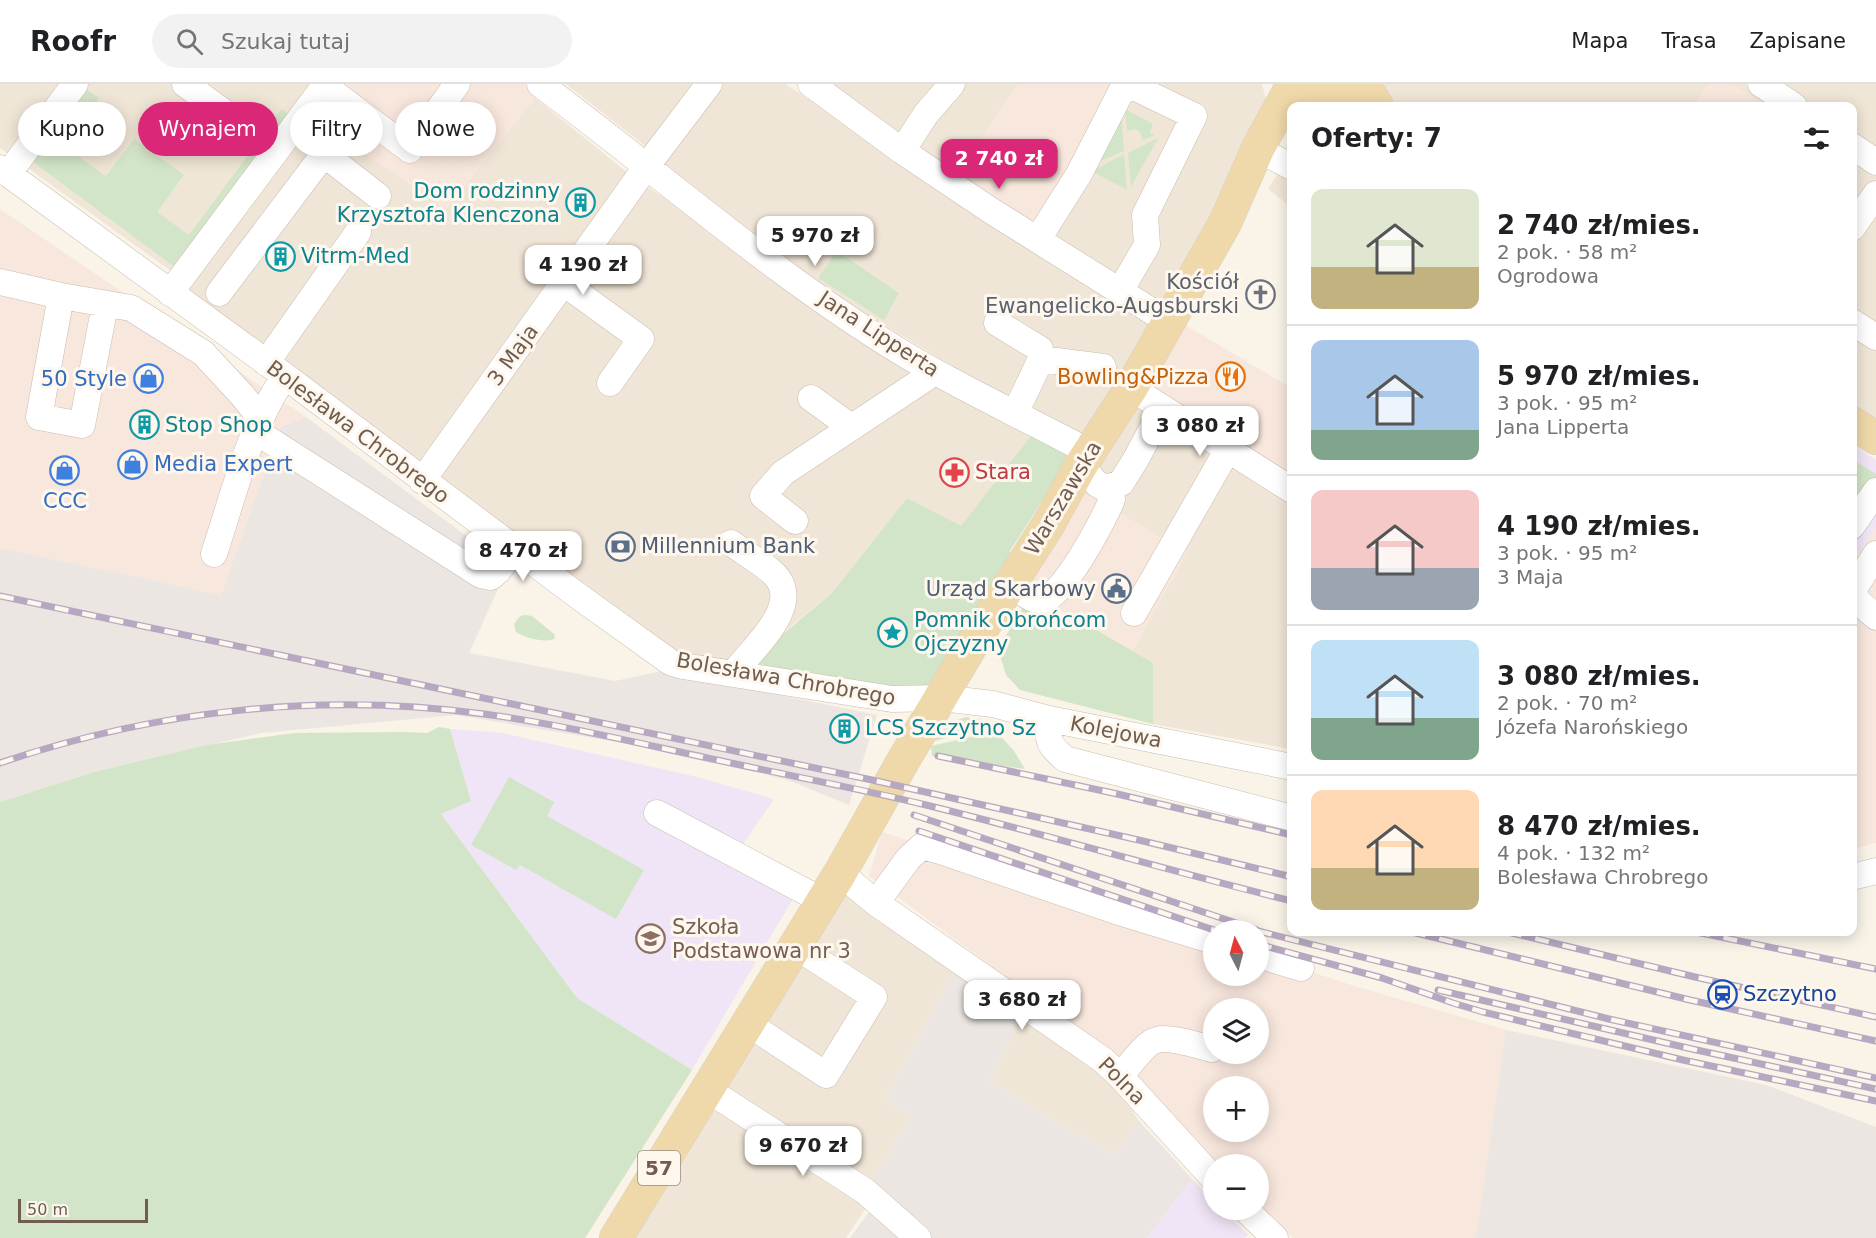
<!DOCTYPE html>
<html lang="pl">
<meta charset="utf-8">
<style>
body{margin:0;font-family:"DejaVu Sans",sans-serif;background:#f2f2f2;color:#202124;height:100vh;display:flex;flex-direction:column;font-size:22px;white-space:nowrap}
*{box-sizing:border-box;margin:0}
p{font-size:20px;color:#757577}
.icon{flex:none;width:33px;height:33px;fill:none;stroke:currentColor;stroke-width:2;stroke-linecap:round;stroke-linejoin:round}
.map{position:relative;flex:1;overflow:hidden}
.drawer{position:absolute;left:1287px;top:18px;width:570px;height:834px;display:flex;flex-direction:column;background:#fff;border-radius:12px;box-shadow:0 3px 15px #0003}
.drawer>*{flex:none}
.banner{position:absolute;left:18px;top:18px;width:570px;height:54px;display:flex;gap:12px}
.needle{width:39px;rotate:354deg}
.controls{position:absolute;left:1203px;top:836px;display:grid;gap:12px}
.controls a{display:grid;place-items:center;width:66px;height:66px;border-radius:50%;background:#fff;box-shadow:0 3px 15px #0003;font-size:30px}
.scale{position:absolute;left:18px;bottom:15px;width:130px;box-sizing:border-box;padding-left:6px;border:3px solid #705d4f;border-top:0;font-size:16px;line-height:21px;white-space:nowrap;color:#705d4f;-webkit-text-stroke:4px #fdf7ee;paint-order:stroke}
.price{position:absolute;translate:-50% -51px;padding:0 14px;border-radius:12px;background:#fff;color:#222;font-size:20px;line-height:39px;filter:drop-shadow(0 2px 3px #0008)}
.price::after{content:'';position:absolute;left:50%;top:36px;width:18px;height:14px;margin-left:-9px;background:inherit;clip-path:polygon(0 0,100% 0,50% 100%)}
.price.current{background:#db2777;color:#fff}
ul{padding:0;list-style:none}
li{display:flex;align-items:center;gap:18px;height:150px;padding:0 24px}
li+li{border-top:2px solid #e0e0e0}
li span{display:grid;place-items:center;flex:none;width:168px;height:120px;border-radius:12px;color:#555}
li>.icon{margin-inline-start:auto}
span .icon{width:72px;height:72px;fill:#fffc;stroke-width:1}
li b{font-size:26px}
h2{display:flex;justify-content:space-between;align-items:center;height:72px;padding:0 24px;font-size:26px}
.pill{padding:0 21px;border-radius:27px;background:#fff;box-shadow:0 3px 15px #0003;font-size:21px;line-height:54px}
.pill.current{background:#db2777;color:#fff}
header{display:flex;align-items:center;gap:36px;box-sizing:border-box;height:84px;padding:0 30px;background:#fff;border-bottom:2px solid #e0e0e0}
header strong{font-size:28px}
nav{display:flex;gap:33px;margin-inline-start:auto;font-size:21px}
.search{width:420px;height:54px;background:#f2f2f2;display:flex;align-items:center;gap:15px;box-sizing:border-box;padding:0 21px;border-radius:33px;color:#757577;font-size:22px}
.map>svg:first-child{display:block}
.residential{fill:#f0e6d7}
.commercial{fill:#f8e7dd;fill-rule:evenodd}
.industrial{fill:#ebe6e1}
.education{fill:#f0e5f6}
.green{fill:#d3e5c8}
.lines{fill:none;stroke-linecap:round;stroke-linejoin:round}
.minor-casing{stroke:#cabcaf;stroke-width:27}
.major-casing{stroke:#d7d2ce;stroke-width:34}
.minor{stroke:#fff;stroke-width:26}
.major{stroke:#efd8a9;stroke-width:33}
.rail-casing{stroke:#b7a8c2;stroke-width:7}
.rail{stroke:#fdf7ee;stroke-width:4.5;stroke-dasharray:14;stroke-linecap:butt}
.labels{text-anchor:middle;stroke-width:6;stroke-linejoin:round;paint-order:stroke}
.shield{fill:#fdf7ee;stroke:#9a8b7f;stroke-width:1.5}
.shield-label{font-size:20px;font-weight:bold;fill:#705d4f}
.culture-label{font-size:21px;fill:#0d838f;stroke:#fdf7ee;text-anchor:start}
.worship-label{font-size:21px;fill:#5b616d;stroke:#fdf7ee;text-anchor:end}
.street-label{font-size:21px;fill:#705d4f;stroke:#fdf7ee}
.food-label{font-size:21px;fill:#c56008;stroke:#fdf7ee;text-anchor:end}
.shop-label{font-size:21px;fill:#366cbe;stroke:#fdf7ee;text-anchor:end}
.health-label{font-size:21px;fill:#be3a42;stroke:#fdf7ee;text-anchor:start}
.service-label{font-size:21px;fill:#4e5e75;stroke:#fdf7ee;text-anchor:start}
.education-label{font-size:21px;fill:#785e54;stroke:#fdf7ee;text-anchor:start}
.transit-label{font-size:21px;fill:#164399;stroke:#fdf7ee;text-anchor:start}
</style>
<header>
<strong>Roofr</strong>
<div class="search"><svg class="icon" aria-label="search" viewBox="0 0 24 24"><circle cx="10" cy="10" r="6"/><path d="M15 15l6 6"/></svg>Szukaj tutaj</div>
<nav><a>Mapa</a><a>Trasa</a><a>Zapisane</a></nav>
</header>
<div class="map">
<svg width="1876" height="1154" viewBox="0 0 1876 1154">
<rect width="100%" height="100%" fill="#f9f3e8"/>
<path class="residential" d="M 0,0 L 74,0 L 16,75 L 0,64 Z
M 79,0 L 318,0 L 178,192 L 21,79 Z
M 566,0 L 693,0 L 649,65 Z
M 718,0 L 785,0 L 1142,228 L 1154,242 L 1087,354 L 994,307 L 826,206 L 660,80 Z
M 828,0 L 1019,0 L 956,92 Z
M 1128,0 L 1262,0 L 1266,15 L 1246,62 L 1165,226 L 1047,151 Z
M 1372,0 L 1745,0 L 1776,22 L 1398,22 L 1385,14 Z
M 1779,0 L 1876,0 L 1876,66 L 1853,49 L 1852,22 L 1812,22 Z
M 535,14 L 633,93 L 424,385 L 180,199 L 315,36 L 446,125 Z
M 1291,69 L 1291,123 L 1268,105 Z
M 1852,73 L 1876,89 L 1876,339 L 1853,323 Z
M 644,100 L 750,174 L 1037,344 L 961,443 L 907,414 L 832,509 L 739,584 L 679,572 L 434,390 Z
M 1145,307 L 1291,397 L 1291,665 L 1153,640 L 1153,579 L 1132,568 L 1187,468 L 1083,409 Z
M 840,789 L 960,877 L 885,1016 L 912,1032 L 865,1107 L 871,1116 L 846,1154 L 616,1154 Z
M 1027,923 L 1103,976 L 1138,1036 L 1116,1071 L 1065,1043 L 989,997 Z"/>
<path class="commercial" d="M 342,0 L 524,0 L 538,10 L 446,125 L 315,36 Z
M 1018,0 L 1128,0 L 1047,151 L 956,92 Z
M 1708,0 L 1733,0 L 1764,22 L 1693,22 Z
M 0,125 L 306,333 L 281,343 L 221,511 L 0,464 Z
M 1182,239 L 1291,304 L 1291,397 L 1145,307 Z
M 1083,409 L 1187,468 L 1132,568 L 1039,514 L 1020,504 Z
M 1876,443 L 1876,759 L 1853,765 L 1853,478 Z
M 882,748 L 1213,856 L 1214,891 L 1258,891 L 1259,871 L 1351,901 L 1506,946 L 1476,1154 L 1293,1154 L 1259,1120 L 1258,1080 L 1217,1080 L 1023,905 L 869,792 ZM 1214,924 L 1258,924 L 1258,969 L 1214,969 ZM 1214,1002 L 1258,1002 L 1258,1047 L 1214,1047 Z"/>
<path class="industrial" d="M 306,333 L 508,483 L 469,569 L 615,597 L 662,587 L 877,631 L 849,721 L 793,698 L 701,672 L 456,631 L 261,649 L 94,688 L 0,718 L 0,464 L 221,511 L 281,343 Z
M 960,877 L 1027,923 L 989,997 L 1065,1043 L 1116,1071 L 1138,1036 L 1192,1095 L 1147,1154 L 850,1154 L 877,1117 L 865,1107 L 912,1032 L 885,1016 Z
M 1506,946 L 1766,1001 L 1876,1043 L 1876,1154 L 1476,1154 Z"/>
<path class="education" d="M 1853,361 L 1876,376 L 1876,443 L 1853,478 Z
M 450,645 L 502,649 L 693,692 L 774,715 L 741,763 L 804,796 L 692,986 L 577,914 L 441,730 L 471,717 Z
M 1192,1095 L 1213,1117 L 1214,1125 L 1222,1125 L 1248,1151 L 1245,1154 L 1147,1154 Z"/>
<path class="green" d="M 83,3 L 99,14 L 64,62 L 106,92 L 134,55 L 184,91 L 157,128 L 189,151 L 254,63 L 245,55 L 261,32 L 271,38 L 282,25 L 290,31 L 180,187 L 29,75 Z
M 1121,25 L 1124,67 L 1089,82 Z
M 1125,25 L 1153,40 L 1150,49 L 1155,51 L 1143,56 L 1140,48 L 1135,45 L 1127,47 Z
M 1158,54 L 1131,103 L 1128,69 Z
M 1124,70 L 1127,106 L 1092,87 Z
M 837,167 L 899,209 L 884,236 L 818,194 Z
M 1037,344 L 1074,367 L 1010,467 L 1011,501 L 932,608 L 741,585 L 832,509 L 907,414 L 961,442 Z
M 1852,375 L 1876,390 L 1876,399 L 1852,433 Z
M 1025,519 L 1075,547 L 1086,540 L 1153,579 L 1153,640 L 1020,606 L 1006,591 L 998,565 Z
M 526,531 L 532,532 L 553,549 L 555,551 L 554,555 C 544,559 526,554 516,548 L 514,541 C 517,535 519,531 526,531 Z
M 966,633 L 986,637 L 980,646 L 934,657 C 943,644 952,637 966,633 Z
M 439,643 L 450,645 L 471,717 L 441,730 L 577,914 L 692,986 L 585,1154 L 0,1154 L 0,718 L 94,688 L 207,661 L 295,649 L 402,648 L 427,649 Z
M 996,647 L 1014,667 L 1025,685 L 932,672 L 931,662 Z
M 509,693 L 554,718 L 547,732 L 644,786 L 616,835 L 520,781 L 516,786 L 471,761 Z"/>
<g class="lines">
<defs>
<path id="minor" d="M 185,0 L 247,45
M 540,0 C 661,90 775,192 904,270 C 964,306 1028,335 1089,368
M 811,0 L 902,67 L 990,126 L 1169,238
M 1761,0 L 1794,22
M 331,7 L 410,66 L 457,0
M 1852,62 L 1876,78
M 902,67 L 926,30 L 952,0
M 1269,71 L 1292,83
M 0,84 L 285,292 L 574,509 L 670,578 L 683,582 L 892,615 L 941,614 L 993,620 L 1049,635 L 1292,683
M 8,90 L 75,0
M 1852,144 L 1876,110
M 1038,155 L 1079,90 L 1125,0
M 0,198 L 61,212 L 131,224 L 203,269 L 242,311 L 261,335
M 565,200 L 641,255 L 610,299
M 1120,207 L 1147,161 L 1145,131 L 1194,32 L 1128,0
M 170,209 L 326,0
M 219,209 L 324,70 L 378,112
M 61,212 L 39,333 L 82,341 L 105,221
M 1852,238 L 1876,253
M 997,239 L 1040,265 L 1041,275 L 1015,329
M 1041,275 L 1103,283
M 266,279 L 358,148
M 1131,304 L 1292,406
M 811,314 L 851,343
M 255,347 L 481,491 L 491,493 L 498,487 L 515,465
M 422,397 L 646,83 L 709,0
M 1106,404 L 1121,399 L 1136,375 L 1163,324
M 795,437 L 763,412 L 783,389 L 935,288
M 1852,442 L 1876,407
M 731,459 C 745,469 761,478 773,489 C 806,521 751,565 733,590
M 214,470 C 233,413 250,341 285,292
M 1011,501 C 1019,506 1031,516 1040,517 C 1061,517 1105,434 1112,415 L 1106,404 L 1097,400 L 1081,381
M 1852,508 L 1876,470
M 1852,510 L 1854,514 L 1876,533
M 1134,529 L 1228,365
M 1049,635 C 1048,658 1047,659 1065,675 L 1292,734
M 657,729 L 823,817
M 840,789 L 876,819 L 1103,976 L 1120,992 L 1214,1095
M 1852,793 L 1876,787
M 876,819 L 908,775 L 922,762 L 940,767 L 1116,827 L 1214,857
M 1258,871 L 1301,884
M 747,939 L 826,991 L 874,913 L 795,862
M 1120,992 C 1129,983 1145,958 1157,956 C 1170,952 1199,962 1212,965
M 708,1006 L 865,1107 L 918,1154
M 1245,1125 L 1275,1154"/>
<path id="major" d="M 1302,0 L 1345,22
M 1351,0 L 1371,12 L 1377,22
M 1852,339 L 1876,354
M 616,1154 L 840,789 L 903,677 L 971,562 L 1048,441 L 1081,381 L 1131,304 L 1225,139 L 1258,64 L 1293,0"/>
</defs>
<use href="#minor" class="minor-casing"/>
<use href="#major" class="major-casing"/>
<use href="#minor" class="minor"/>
<use href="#major" class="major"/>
<defs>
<path id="rail" d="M 0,512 L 872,696 L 1143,757 L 1292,793
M 938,672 L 1113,709 L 1292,751
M 0,679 C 156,626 321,608 484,630 C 567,641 649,662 731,679 C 796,693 861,705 926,721 C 1048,751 1169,787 1292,817
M 914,731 L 1257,846
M 919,747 L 1214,846
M 1258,847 L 1609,935 L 1876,994
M 1412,848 L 1690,916 L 1876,957
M 1508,848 L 1695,893 L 1876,933
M 1696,848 L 1876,885
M 1258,860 L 1382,894 L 1453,919 L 1483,928 L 1683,976 L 1876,1017
M 1438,906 L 1692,965 L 1876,1005"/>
</defs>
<use href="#rail" class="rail-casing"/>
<use href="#rail" class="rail"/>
</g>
<defs>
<symbol id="building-ring" viewBox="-11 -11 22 22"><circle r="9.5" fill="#fdf7ee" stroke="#0f9aa8" stroke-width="1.5"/><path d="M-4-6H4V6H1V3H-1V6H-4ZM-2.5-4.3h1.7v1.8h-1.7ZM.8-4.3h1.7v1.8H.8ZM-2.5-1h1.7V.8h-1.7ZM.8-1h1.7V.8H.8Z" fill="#0f9aa8"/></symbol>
<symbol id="church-ring" viewBox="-11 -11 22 22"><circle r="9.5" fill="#fdf7ee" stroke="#6b7280" stroke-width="1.5"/><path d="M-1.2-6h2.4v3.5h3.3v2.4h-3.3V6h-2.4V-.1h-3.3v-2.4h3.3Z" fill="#6b7280"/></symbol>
<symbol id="restaurant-ring" viewBox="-11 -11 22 22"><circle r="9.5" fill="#fdf7ee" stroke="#e8710a" stroke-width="1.5"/><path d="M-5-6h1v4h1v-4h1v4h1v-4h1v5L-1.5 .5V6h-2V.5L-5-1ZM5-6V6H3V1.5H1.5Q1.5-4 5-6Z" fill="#e8710a"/></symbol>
<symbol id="shop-ring" viewBox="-11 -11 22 22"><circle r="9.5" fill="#fdf7ee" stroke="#3f7fe0" stroke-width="1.5"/><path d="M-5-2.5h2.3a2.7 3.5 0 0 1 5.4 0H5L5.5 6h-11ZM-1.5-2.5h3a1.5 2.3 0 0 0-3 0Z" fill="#3f7fe0"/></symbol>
<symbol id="pharmacy-ring" viewBox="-11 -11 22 22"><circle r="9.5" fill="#fdf7ee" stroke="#e0444e" stroke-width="1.5"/><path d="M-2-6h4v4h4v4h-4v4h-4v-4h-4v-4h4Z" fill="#e0444e"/></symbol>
<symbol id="bank-ring" viewBox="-11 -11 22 22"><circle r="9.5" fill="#fdf7ee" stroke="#5c6f8a" stroke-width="1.5"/><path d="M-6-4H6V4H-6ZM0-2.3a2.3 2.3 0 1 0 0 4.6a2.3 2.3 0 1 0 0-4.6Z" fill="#5c6f8a"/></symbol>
<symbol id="civic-ring" viewBox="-11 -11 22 22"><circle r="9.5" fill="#fdf7ee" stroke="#5c6f8a" stroke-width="1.5"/><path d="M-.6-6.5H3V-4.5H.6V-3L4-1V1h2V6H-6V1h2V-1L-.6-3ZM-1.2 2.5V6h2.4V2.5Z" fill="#5c6f8a"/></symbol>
<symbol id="sight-ring" viewBox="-11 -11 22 22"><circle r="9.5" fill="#fdf7ee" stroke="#0f9aa8" stroke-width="1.5"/><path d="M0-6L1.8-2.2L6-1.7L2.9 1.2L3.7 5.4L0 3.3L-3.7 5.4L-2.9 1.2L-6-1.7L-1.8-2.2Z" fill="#0f9aa8"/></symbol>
<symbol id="school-ring" viewBox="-11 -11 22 22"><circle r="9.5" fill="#fdf7ee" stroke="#8d6e63" stroke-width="1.5"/><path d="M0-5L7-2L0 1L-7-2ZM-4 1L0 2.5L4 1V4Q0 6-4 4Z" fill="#8d6e63"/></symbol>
<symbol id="station-ring" viewBox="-11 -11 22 22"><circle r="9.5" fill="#fdf7ee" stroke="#1a4fb4" stroke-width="1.5"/><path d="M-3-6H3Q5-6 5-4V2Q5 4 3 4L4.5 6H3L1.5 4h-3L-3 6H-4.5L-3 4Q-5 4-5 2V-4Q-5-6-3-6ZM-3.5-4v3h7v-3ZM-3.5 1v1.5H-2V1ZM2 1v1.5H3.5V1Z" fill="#1a4fb4"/></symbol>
</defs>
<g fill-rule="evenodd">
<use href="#building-ring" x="564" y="102" width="33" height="33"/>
<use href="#building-ring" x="264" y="156" width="33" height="33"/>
<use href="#church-ring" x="1244" y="194" width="33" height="33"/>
<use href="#restaurant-ring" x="1214" y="276" width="33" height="33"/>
<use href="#shop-ring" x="132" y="278" width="33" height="33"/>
<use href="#building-ring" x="128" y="324" width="33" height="33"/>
<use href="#shop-ring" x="116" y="364" width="33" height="33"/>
<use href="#shop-ring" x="48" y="370" width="33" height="33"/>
<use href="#pharmacy-ring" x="938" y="372" width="33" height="33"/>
<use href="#bank-ring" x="604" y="446" width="33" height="33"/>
<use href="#civic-ring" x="1100" y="488" width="33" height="33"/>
<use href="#sight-ring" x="876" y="532" width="33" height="33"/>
<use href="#building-ring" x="828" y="628" width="33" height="33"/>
<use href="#school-ring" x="634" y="838" width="33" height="33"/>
<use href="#station-ring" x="1706" y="894" width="33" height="33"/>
</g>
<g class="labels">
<rect class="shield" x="638" y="1067" width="42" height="34" rx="4.5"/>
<g class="shield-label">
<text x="659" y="1091">57</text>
</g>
<g class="culture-label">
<text x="560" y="114" text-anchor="end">Dom rodzinny<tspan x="560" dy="24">Krzysztofa Klenczona</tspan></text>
<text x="301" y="179">Vitrm-Med</text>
<text x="165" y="348">Stop Shop</text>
<text x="914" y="543">Pomnik Obrońcom<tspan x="914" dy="24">Ojczyzny</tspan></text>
<text x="865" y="651">LCS Szczytno Sz</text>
</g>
<g class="worship-label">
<text x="1239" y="205">Kościół<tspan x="1239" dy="24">Ewangelicko-Augsburski</tspan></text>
</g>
<g class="street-label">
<text transform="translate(879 250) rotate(33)" y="7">Jana Lipperta</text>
<text transform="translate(513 271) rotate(-54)" y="7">3 Maja</text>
<text transform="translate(358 348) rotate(37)" y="7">Bolesława Chrobrego</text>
<text transform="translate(1063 414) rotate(-59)" y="7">Warszawska</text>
<text transform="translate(786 595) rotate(10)" y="7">Bolesława Chrobrego</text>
<text transform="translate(1116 648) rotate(11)" y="7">Kolejowa</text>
<text transform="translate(1122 997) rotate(45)" y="7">Polna</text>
</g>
<g class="food-label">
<text x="1209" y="300">Bowling&amp;Pizza</text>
</g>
<g class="shop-label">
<text x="127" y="302">50 Style</text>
<text x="154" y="387" text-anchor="start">Media Expert</text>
<text x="65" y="424" text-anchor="middle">CCC</text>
</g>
<g class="health-label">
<text x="975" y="395">Stara</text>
</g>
<g class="service-label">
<text x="641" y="469">Millennium Bank</text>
<text x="1096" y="512" text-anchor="end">Urząd Skarbowy</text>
</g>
<g class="education-label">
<text x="672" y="850">Szkoła<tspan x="672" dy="24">Podstawowa nr 3</tspan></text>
</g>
<g class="transit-label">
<text x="1743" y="917">Szczytno</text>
</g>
</g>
</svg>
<div class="controls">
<a><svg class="needle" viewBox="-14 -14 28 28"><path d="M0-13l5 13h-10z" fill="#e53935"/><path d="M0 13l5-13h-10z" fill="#757577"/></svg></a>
<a><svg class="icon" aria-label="layers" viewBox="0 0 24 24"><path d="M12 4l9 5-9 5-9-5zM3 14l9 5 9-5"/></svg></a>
<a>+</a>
<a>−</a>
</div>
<div class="scale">50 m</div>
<b class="price current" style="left:999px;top:106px">2 740 zł</b>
<b class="price" style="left:815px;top:183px">5 970 zł</b>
<b class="price" style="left:583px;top:212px">4 190 zł</b>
<b class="price" style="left:1200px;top:373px">3 080 zł</b>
<b class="price" style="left:523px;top:498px">8 470 zł</b>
<b class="price" style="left:1022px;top:947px">3 680 zł</b>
<b class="price" style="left:803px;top:1093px">9 670 zł</b>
<div class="banner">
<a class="pill">Kupno</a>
<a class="pill current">Wynajem</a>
<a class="pill">Filtry</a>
<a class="pill">Nowe</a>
</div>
<section class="drawer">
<h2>Oferty: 7<svg class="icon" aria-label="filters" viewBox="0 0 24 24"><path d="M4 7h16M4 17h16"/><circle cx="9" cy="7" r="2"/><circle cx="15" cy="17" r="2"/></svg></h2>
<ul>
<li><span style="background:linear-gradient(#dfe7d0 65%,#c2b280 0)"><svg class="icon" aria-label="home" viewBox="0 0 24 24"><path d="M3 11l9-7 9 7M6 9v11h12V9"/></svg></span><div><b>2 740 zł/mies.</b><p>2 pok. · 58 m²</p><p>Ogrodowa</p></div></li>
<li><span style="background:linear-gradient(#a9c7e8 75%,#7fa58c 0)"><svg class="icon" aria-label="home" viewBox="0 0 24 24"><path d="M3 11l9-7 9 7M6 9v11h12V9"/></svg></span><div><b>5 970 zł/mies.</b><p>3 pok. · 95 m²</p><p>Jana Lipperta</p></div></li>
<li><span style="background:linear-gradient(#f6c9c9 65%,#9aa5b1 0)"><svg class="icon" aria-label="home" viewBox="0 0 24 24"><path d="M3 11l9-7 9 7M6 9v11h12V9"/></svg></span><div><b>4 190 zł/mies.</b><p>3 pok. · 95 m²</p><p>3 Maja</p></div></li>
<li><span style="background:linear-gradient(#bfe0f5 65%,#7fa58c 0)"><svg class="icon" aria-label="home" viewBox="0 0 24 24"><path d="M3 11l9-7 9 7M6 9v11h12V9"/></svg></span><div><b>3 080 zł/mies.</b><p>2 pok. · 70 m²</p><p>Józefa Narońskiego</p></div></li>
<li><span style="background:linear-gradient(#ffd9b3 65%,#c2b280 0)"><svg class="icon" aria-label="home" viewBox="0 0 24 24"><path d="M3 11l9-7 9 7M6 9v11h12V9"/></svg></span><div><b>8 470 zł/mies.</b><p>4 pok. · 132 m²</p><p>Bolesława Chrobrego</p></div></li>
</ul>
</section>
</div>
